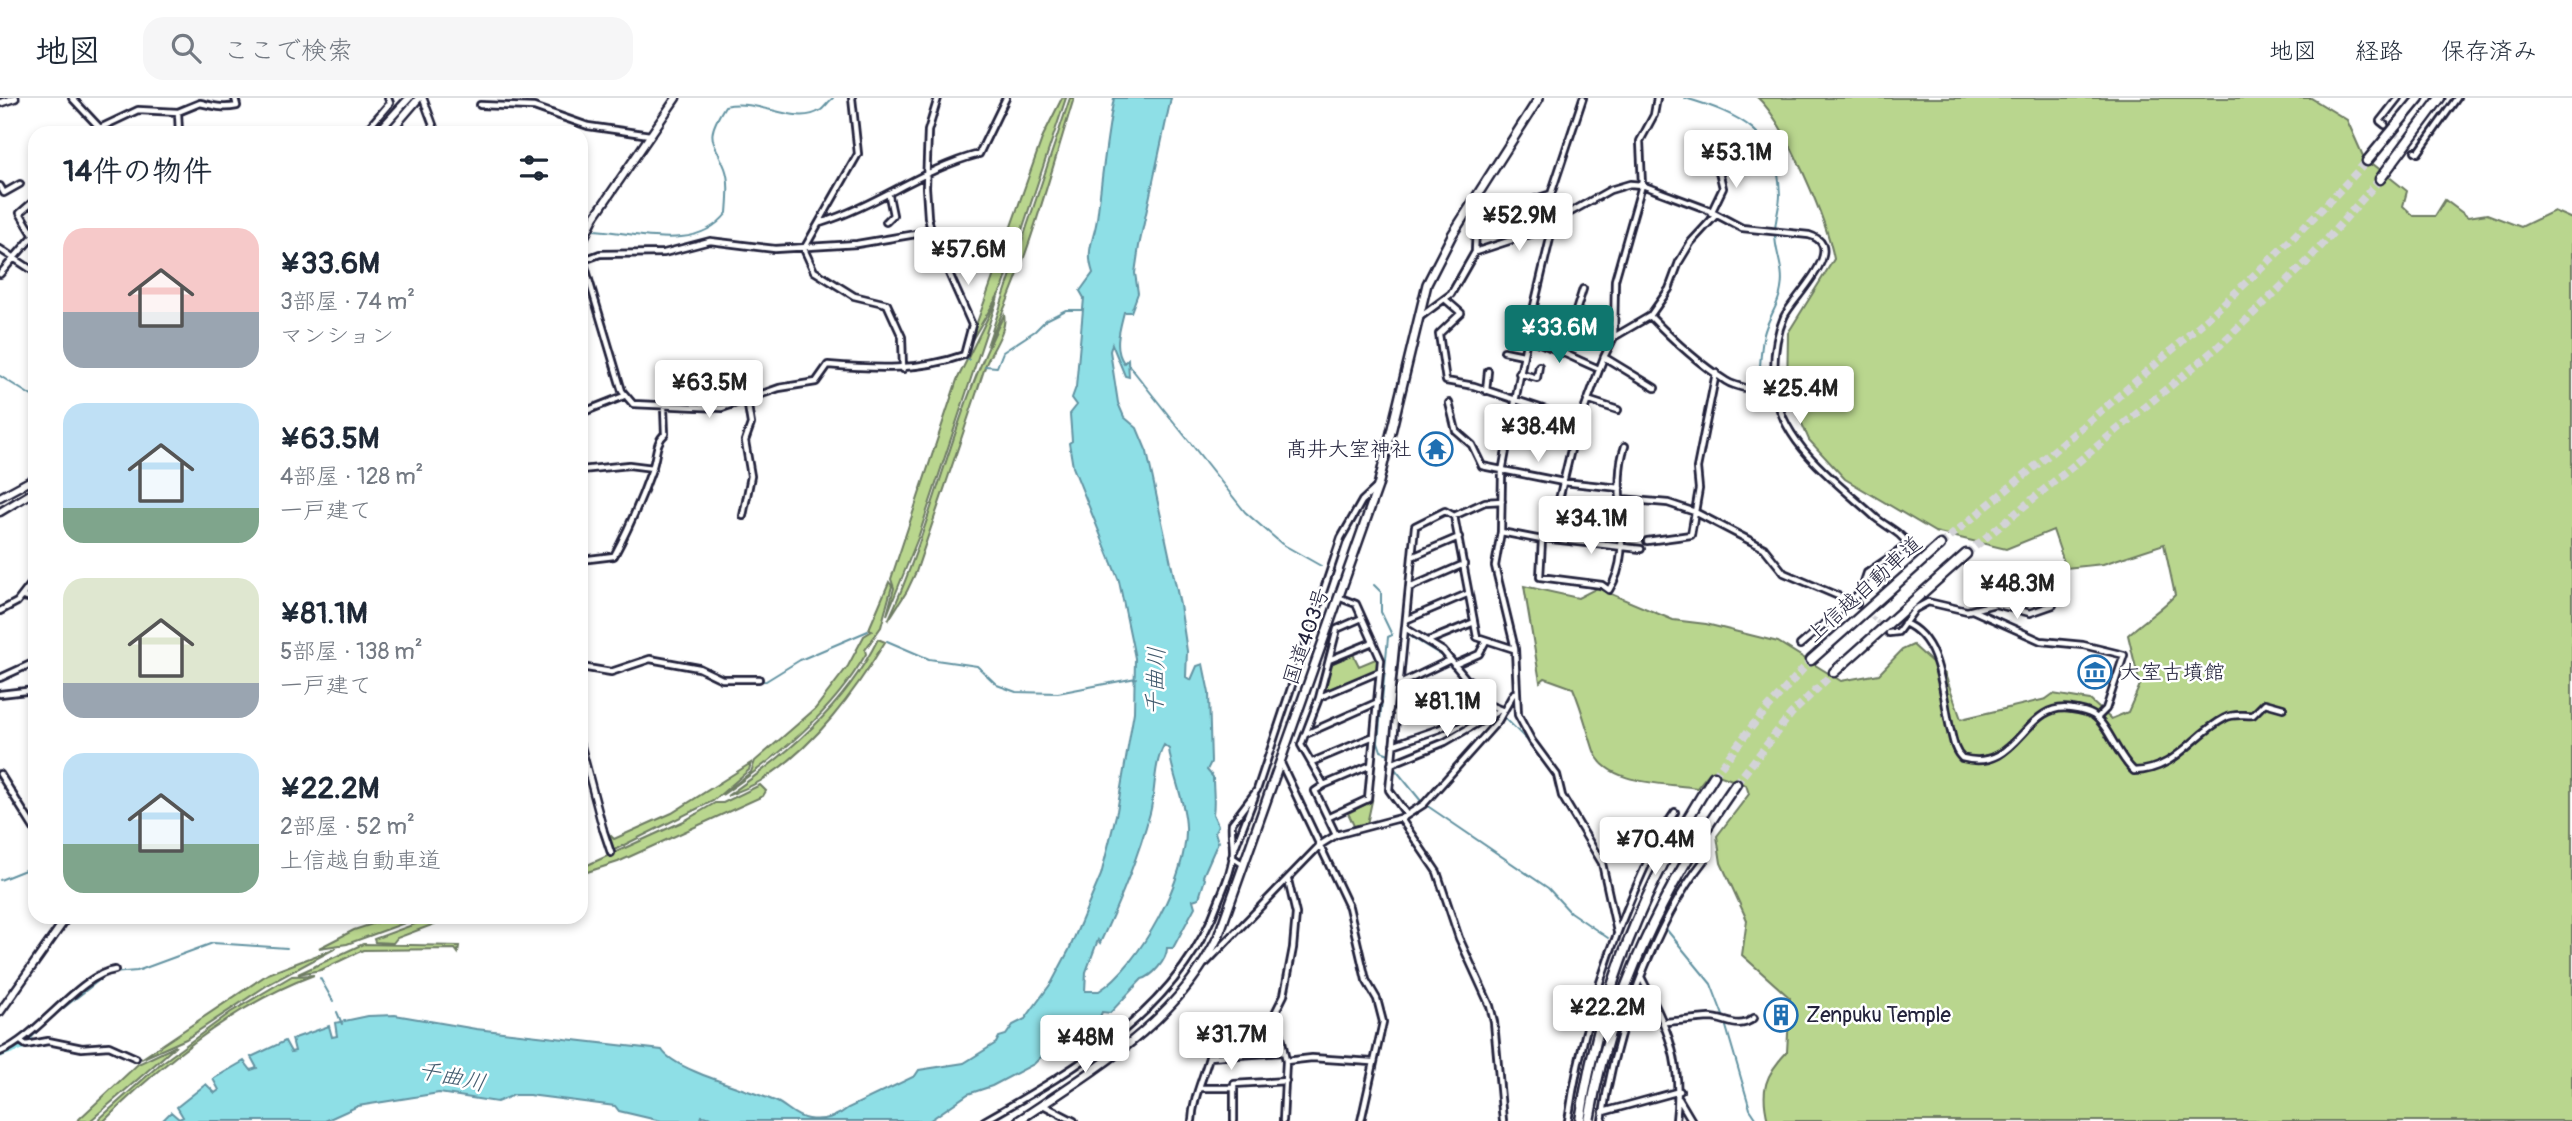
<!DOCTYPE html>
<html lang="ja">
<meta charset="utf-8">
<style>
body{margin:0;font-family:Pangolin,"Klee One",sans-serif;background:#f6f6f7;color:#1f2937;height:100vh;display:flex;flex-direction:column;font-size:26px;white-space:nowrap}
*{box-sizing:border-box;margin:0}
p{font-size:23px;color:#747a83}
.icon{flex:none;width:38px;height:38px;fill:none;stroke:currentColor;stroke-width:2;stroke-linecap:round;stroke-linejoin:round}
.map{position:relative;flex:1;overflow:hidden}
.sheet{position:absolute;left:28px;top:28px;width:560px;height:798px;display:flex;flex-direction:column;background:#fff;border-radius:21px;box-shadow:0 4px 10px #0003}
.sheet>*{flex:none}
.price{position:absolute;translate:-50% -60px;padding:0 16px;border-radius:7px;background:#fff;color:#222;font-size:23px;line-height:46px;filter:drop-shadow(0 2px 4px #0008)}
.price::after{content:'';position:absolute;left:50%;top:42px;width:21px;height:16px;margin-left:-10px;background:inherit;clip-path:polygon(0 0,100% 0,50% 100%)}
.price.on{background:#0f766e;color:#fff}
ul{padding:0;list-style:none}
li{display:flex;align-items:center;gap:21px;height:175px;padding:0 35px}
li span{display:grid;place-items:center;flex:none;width:196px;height:140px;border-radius:21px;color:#555}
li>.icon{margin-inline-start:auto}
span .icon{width:84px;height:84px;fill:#fffc;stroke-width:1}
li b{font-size:30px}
h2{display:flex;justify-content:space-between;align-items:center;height:84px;padding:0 35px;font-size:30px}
header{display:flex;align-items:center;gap:42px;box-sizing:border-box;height:98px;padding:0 35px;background:#fff;border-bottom:2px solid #e0e1e3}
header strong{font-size:33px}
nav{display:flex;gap:38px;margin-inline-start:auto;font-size:24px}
.search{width:490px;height:63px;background:#f6f6f7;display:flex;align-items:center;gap:18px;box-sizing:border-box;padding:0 24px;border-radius:21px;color:#747a83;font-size:26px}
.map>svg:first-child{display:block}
.green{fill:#b9d68e;stroke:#6e7c64;stroke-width:2}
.water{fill:#8edfe6;stroke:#6393a2;stroke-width:2;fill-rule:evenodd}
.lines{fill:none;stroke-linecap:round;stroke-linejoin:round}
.stream{stroke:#6393a2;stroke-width:2}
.canal{stroke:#8edfe6;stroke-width:5}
.minor-tunnel{stroke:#d3d3d8;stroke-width:4.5;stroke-dasharray:4.5 2;stroke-linecap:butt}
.motorway-tunnel{stroke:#d3d3d8;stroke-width:8;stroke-dasharray:8 4;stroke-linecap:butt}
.minor-casing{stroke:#22223b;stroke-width:10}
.tertiary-casing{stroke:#22223b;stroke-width:10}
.secondary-casing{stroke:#22223b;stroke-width:11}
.trunk-casing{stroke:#22223b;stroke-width:12}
.motorway-casing{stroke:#22223b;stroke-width:13}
.minor{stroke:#fff;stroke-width:4.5}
.tertiary{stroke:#fff;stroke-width:5}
.secondary{stroke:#fff;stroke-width:6}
.trunk{stroke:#fff;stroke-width:7}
.motorway{stroke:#fff;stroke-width:8}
.labels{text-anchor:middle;stroke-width:5;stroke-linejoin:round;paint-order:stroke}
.poi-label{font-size:21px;fill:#22223b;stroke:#fff;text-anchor:start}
.street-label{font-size:21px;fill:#22223b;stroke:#fff}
.water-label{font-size:23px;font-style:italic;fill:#425b6e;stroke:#fff}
</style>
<header>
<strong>地図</strong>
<div class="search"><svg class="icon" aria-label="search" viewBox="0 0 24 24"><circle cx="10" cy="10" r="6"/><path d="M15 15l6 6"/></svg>ここで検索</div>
<nav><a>地図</a><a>経路</a><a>保存済み</a></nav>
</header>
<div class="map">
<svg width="2572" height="1023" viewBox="0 0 2572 1023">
<rect width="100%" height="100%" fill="#fff"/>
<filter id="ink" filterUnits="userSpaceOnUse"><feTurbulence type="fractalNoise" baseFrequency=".0143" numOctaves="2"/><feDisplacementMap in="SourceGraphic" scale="14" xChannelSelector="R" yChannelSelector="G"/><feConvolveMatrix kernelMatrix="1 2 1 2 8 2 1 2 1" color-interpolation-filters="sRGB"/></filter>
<g filter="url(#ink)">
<path class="green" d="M 1062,0 L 1066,0 L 1003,189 L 969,247 L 1043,38 Z
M 1070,0 L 1074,0 C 1048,83 1026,170 987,248 Z
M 1758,0 L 2311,0 L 2347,22 L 2363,58 L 2407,93 L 2403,108 L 2414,118 L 2435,118 L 2445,102 L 2468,119 L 2487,116 L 2521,129 L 2554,113 L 2572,121 L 2572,1023 L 1768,1023 C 1760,992 1765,977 1787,954 L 1790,900 L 1742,857 L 1747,822 L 1721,765 L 1717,738 L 1749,696 L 1746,687 L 1710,674 L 1697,690 C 1666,685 1606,687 1594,653 C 1587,632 1582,611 1573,590 L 1545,580 L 1540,584 L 1524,488 L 1578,500 L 1597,490 L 1673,522 L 1706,526 L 1778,544 L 1841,583 L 1879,576 L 1902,552 L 1913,547 L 1945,576 L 1961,621 L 2046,601 L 2053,596 L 2090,602 L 2111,621 L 2128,614 L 2140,587 L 2128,537 C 2144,522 2160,513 2175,497 L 2164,446 L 2103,466 L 2066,470 L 2053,432 L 2006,451 L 1935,434 L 1845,381 L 1809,342 L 1787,291 L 1788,235 L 1834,161 C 1827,123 1786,26 1758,0 Z
M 998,199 L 918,440 L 887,517 L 894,490 L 891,481 L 957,282 Z
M 1004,217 C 1008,232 989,256 985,269 C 963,337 939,405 916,474 L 907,493 L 888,523 C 934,424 953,314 1004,217 Z
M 889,484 L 892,488 L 881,529 L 865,552 L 866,556 C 831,616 779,658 722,697 L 751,674 L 755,663 L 815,611 L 848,568 L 864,538 L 872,533 L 869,531 Z
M 878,541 L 885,544 C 854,595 816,647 765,680 C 754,688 739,693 727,698 C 788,656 844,609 878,541 Z
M 1353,556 L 1359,568 L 1378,560 L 1378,571 L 1326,594 L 1322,592 L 1329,567 Z
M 751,665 L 749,672 L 713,703 L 614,752 L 607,734 L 614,741 L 672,715 Z
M 760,687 L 766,693 L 763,698 L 618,764 L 581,776 L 581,770 L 684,723 L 715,705 L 723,705 Z
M 1372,703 L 1367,726 L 1354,728 L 1348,715 Z
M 394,819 L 421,819 L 347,846 L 319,850 L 354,832 Z
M 434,819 L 453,819 L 397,840 L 393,845 L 375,844 L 374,841 Z
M 363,846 L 459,848 L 458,855 L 455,851 L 363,852 L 321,872 L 298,876 Z
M 336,850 L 269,886 L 186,941 L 141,961 L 268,876 Z
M 314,877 C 236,906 163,964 104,1023 L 97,1023 L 159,967 L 231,914 L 292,878 Z
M 176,948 L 90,1023 L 77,1023 L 138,966 Z"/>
<path class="water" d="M 1114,0 L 1171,0 L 1139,148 L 1135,175 L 1138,195 L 1131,214 L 1124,214 C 1120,230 1113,251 1124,265 L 1128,261 L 1129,279 L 1125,278 L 1112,246 L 1110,253 L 1118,305 L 1124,319 L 1137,330 L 1147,354 L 1180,507 L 1187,553 L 1186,579 L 1191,582 L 1197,568 L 1203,566 L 1209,595 L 1211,664 L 1207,672 L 1213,679 C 1213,693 1215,703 1213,716 L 1218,727 L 1215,734 L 1218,744 L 1203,778 L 1205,781 L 1199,800 L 1193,802 L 1195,809 L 1173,850 L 1167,850 C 1167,862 1152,879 1142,881 L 1110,915 L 1102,914 L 1099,921 L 1051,955 L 1044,956 L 1034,966 L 992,988 L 968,996 L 929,1023 L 727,1023 L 702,1018 L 700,1023 L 661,1023 L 619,1013 L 615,1008 L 529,997 L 514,997 L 497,1004 L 439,995 L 358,1008 L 325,1023 L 162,1023 L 171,1014 L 179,1021 L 183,1019 L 177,1009 L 206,986 L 215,995 L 219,992 L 213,981 L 244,963 L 251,972 L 257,970 L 251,959 L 285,943 L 291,954 L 295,953 L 292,941 L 329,928 L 332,939 L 337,938 L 335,925 L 368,918 L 395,917 L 476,931 L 662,952 C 675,973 751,992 775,1003 C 787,1008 794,1019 808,1021 C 823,1023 836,1020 848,1010 L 915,978 L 919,972 L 964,965 L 996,945 L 999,939 L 1006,937 L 1013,927 L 1025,921 L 1052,884 L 1069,852 L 1101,777 L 1117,713 L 1134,614 L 1135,560 L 1119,483 L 1073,369 L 1069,345 L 1072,343 L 1070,316 L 1077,307 L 1072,300 L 1076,289 L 1084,200 L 1080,193 L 1093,175 C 1085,151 1094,143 1097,121 C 1102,81 1106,40 1114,0 ZM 1164,647 L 1169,651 C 1172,678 1185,701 1186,729 C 1188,778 1140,867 1099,893 L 1085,893 L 1086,874 L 1098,842 L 1100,845 C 1120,803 1138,759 1150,715 C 1156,692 1153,668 1164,647 Z"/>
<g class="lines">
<path class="stream" d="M 1685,0 C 1740,16 1779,34 1780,97 C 1780,109 1775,121 1775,134 C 1774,153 1785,170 1781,191 C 1779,207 1768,220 1764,236 C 1760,253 1760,271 1759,289
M 591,132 C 635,133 694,157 727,115 C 728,101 730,83 725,70 C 713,40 704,41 725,8 C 760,0 795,29 821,12 C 825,9 829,3 833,0
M 1128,266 L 1245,414 L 1282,446 L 1321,468
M 985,268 L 997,269 L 1003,254 L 1035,233 L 1046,222 L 1066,212 L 1082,212
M 866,272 L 921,271 L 964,260 L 969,262
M 0,278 L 35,300
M 625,303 L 634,309 L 661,310
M 667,310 L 704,311
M 582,312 L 596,307
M 723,312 L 745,305
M 31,482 L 35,477
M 1374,487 L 1381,494 L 1381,514 L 1392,537 L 1388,539 L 1378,644 L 1381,653 L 1389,656
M 0,510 L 15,503
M 1408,537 L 1444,559
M 887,543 L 929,561 L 977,568 L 997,587 L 1016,594 L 1058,595 L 1136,580
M 1449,565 L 1458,574
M 581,573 L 614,577 L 631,570
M 716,581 L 726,584 L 766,583 L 800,562 L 868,533
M 1468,588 L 1479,604
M 1486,610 L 1492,615
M 1504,619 L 1533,648
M 1395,671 L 1421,703
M 1426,707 L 1548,790 L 1570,814 L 1608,840
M 0,782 L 35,768
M 1666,831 L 1711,886 L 1724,920
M 112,875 L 137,873 L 213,845 L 287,850
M 320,880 L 333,903
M 337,914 L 342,926
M 48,922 L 107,876
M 1725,925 L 1750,1011 L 1758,1023
M 30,941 L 44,926"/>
<path class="canal" d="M 27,944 L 30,941
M 0,957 L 23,949"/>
<path class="minor-tunnel" d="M 2385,27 L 2415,53
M 1857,506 L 1885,531
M 1675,714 L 1701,758
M 1618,835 L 1641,879"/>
<path class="motorway-tunnel" d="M 1940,447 C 2088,324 2237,205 2367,63
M 1966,456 L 2219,248 L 2306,165 L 2380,81
M 1714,678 L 1753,627 L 1811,562
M 1736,686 L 1791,616 L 1834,574"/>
<defs>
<path id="minor" d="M 72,0 L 100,30 L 94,35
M 1583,0 L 1551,96 L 1552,132 L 1529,229 L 1502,374 L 1501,434 L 1495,468 L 1515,551 L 1518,617 L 1532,643 L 1557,677 L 1562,698 L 1602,765 L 1617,834
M 480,7 L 534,9 L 588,28 L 650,37
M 178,14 L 179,35
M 2385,27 L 2380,23 L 2398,0
M 100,30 L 138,12 L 178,14 L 200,5 C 214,8 222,11 237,8 L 235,0
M 364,35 L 390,5 L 388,0
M 2415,53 L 2418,55 L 2457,0
M 0,88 L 4,95 L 20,86
M 1711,115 L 1723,90 L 1715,57 L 1719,50
M 886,124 L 893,117 L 889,98
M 1553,124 L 1610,92 L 1630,86 L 1642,87 L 1706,111 L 1742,130 L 1809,137 C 1850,149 1792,200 1784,219 C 1775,240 1773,266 1775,288 C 1779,345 1837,384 1876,420 C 1887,429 1902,435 1908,447 L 1867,475 L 1861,493 L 1852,502 L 1800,547
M 820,125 C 876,108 922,71 979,56 L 1006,0
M 34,138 L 20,115 L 35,102
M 0,151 L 35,174
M 804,151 L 814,173 L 854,198 L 887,206 L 902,239 L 903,271
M 804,151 L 858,56 L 852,0
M 1475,154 L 1552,129
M 583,162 L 622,293 L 633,306 L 722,310 L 779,290 L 816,284 L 828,267 C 876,271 919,273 964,257 L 972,227 L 932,137 L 928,119 L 926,89 L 928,33 L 938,0
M 581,163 L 600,156 L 664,155 L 710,143 L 775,151 L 857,146 L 916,136 L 930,130
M 0,176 L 35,136
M 1446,202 L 1461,215 L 1439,236 L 1446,283 L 1474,288 L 1558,316 L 1555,333 L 1574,339
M 1576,213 L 1583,191
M 1650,218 C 1673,242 1698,265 1726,283 C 1741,293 1763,289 1777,302
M 1420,219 L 1451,196 L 1475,154 L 1476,127 L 1481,119 L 1551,96
M 1614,238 L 1615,182 L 1642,87 L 1640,43 L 1654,17 L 1657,0
M 1526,241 C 1553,248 1574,261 1599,271
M 1559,250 L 1576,213 L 1614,227
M 1504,253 L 1523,257
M 1604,259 L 1655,290
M 1519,275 L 1537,280 L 1539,268
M 1486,293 L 1488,273
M 1587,302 L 1618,312
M 1449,305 L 1456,333 L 1472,347 L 1482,368 L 1563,384 L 1620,390
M 581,315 L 624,298
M 1625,348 C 1609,393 1636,451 1609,492 L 1602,487 L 1540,479 L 1542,442 L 1557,410 L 1574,339 L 1604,259 L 1614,239 L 1650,218 L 1669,191 L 1679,164 L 1691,144 L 1715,118
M 581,372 L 629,367 L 653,370
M 1621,401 L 1668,405 L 1695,414 L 1764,450 L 1784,475 L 1857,506
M 743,418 L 751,378 L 745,343 L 751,326 L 747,302
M 1454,418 L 1485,404 L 1502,403
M 1501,434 L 1542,442
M 1543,440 L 1641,451
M 1647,443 L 1691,437 L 1699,391 L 1697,370 L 1716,275
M 1412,459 L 1459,439
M 581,462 L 614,458 C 628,432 642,399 652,371 C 657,359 655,344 665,336 L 664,310
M 1409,490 L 1464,466
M 23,499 L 35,501
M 1972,512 L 2041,543 L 2083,547 L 2124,557 L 2106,611 L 2097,620
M 0,513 L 17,504 L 35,481
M 1406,522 L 1467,496
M 1904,525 C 1942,540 1942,596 1950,630 C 1953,641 1954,653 1962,660 C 2020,676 2023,602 2072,611 C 2079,612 2086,613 2093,617 C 2109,628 2117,658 2134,673 C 2176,672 2192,637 2225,620 C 2234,615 2244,618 2253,617 L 2265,605 L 2283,610
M 1405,530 L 1443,553 L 1487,606 L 1504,613
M 1889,535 L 1898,534 L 1915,511 L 1928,504 L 1967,513 L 1995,506 L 2030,515 L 2053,507
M 1428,543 L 1472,525
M 1329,562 L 1373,544
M 1454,567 L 1479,556 L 1486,543
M 581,569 L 611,574 L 650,561 L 699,570 L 722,581 L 759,581
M 0,580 L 35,564
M 1400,586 L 1450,562
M 0,596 L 35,592
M 1320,599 L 1381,573
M 1396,615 L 1426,606 L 1469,582
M 1306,636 L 1378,604
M 1393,647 L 1439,631 L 1487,606
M 1280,663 L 1349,809 L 1366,882 L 1377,901 L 1383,924 L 1361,1023
M 1312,664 L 1374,638
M 1391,666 L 1445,644 L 1500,612
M 0,676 L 35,732
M 1324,687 L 1371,667
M 1407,717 L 1389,692 L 1415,428 L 1445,413 L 1454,418 L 1477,539 L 1514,551
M 1329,719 L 1368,701 L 1381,562 L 1356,506 L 1338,499
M 1401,721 L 1437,774 L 1459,840 L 1490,908 L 1494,924 L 1503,1023
M 603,731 L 611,755
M 1336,737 L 1315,693 L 1324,687 L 1301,647 L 1319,600 L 1337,531 L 1362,520
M 1234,752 L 1255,698
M 1232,759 L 1244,767
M 1206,865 L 1320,747 L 1336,737 L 1404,719 L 1424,706 L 1498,623 L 1514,595
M 1641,879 C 1668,932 1683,962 1676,1023
M 1664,924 C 1679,923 1695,921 1710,920 C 1726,920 1737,933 1754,920
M 22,944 L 26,947 L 48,943 L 82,950 L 109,948 L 136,960
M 0,954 C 37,940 80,876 115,872
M 1286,963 L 1312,960 L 1372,964
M 1201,990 L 1234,990
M 1679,1001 L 1692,1023
M 1043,1007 L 1074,1023
M 1603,1014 L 1680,993
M 984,1023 C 1079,969 1180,911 1219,802 C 1225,787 1234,767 1233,751 C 1233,742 1231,734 1232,725 L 1257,692 L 1341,440 L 1362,403 L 1376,390
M 1192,1023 C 1193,1000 1203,981 1209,959 L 1283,954
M 1234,1023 L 1234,986 L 1286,983
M 1283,1023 L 1286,963 L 1276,913 L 1284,897 L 1293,850 L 1296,816 L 1288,782
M 1568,1023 C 1580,943 1600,875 1631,801 C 1644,771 1656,741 1675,714
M 1602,1023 C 1613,940 1653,827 1705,761 L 1701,758"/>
<path id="tertiary" d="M 423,0 L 436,35
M 581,648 L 603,731"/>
<path id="secondary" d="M 0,5 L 15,0
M 377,35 L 409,0
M 389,35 L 419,0
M 581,146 L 595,118 L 676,0
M 0,399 L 35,380
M 0,414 L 35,393
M 0,914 L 67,819"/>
<path id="trunk" d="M 1018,1023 C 1094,972 1177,924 1218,839 L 1378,388 L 1427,186 L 1452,137 L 1539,0"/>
<path id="motorway" d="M 2367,63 L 2419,0
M 2380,81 L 2440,0
M 1811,562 L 1940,447
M 1834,574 L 1966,456
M 1580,1023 C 1599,896 1645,785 1714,678
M 1589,1023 C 1610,898 1664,789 1736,686"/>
</defs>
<use href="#minor" class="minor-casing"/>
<use href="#tertiary" class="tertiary-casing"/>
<use href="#secondary" class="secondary-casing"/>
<use href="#trunk" class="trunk-casing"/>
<use href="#motorway" class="motorway-casing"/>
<use href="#minor" class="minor"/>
<use href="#tertiary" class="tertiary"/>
<use href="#secondary" class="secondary"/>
<use href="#trunk" class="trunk"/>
<use href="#motorway" class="motorway"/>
</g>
</g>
<defs>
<symbol id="temple-ring" viewBox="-11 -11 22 22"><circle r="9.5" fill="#fff" stroke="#1f6fb2" stroke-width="1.5"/><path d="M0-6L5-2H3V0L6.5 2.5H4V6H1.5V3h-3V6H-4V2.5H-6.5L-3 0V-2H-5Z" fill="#1f6fb2"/></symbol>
<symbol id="museum-ring" viewBox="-11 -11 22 22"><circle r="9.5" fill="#fff" stroke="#1f6fb2" stroke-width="1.5"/><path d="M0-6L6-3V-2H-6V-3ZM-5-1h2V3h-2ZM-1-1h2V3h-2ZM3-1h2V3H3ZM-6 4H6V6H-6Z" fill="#1f6fb2"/></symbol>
<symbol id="building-ring" viewBox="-11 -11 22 22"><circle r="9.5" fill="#fff" stroke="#1f6fb2" stroke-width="1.5"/><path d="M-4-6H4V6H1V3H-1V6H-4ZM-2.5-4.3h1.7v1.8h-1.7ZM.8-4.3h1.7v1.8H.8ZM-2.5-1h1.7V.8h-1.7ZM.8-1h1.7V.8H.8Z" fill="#1f6fb2"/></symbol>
</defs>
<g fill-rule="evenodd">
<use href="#temple-ring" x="1417" y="332" width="38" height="38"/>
<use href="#museum-ring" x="2076" y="555" width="38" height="38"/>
<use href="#building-ring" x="1762" y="898" width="38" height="38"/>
</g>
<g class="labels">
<g class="poi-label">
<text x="1412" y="358" text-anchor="end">髙井大室神社</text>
<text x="2120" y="581">大室古墳館</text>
<text x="1806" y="924">Zenpuku Temple</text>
</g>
<g class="street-label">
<text transform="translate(1864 491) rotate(-42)" y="7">上信越自動車道</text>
<text transform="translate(1306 538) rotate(-71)" y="7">国道403号</text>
</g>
<g class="water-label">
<text transform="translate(1155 583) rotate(-88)" y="8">千曲川</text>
<text transform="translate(452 978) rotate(12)" y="8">千曲川</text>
</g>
</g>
</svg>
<b class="price" style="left:1736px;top:92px">¥53.1M</b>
<b class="price" style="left:1519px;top:155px">¥52.9M</b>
<b class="price" style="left:968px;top:189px">¥57.6M</b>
<b class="price on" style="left:1559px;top:267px">¥33.6M</b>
<b class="price" style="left:709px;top:322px">¥63.5M</b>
<b class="price" style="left:1800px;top:328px">¥25.4M</b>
<b class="price" style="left:1538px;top:366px">¥38.4M</b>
<b class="price" style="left:1591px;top:458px">¥34.1M</b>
<b class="price" style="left:2017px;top:523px">¥48.3M</b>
<b class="price" style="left:1447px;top:641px">¥81.1M</b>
<b class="price" style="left:1655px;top:779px">¥70.4M</b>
<b class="price" style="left:1607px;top:947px">¥22.2M</b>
<b class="price" style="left:1231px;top:974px">¥31.7M</b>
<b class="price" style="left:1085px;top:977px">¥48M</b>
<section class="sheet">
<h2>14件の物件<svg class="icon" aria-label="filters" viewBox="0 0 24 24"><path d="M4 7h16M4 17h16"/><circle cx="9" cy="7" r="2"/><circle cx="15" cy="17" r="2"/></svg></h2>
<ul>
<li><span style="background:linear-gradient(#f6c9c9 60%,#9aa5b1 0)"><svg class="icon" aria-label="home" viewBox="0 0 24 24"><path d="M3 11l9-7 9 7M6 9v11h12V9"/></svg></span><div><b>¥33.6M</b><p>3部屋 · 74 m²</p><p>マンション</p></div></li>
<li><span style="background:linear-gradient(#bfe0f5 75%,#7fa58c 0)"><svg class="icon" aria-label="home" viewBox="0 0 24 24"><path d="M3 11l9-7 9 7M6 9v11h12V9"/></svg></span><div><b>¥63.5M</b><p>4部屋 · 128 m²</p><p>一戸建て</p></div></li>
<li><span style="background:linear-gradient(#dfe7d0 75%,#9aa5b1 0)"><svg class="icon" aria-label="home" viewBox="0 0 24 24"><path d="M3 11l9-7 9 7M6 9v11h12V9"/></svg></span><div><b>¥81.1M</b><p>5部屋 · 138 m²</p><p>一戸建て</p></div></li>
<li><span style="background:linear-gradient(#bfe0f5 65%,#7fa58c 0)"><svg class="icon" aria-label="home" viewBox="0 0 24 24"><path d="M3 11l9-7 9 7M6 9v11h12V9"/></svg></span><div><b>¥22.2M</b><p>2部屋 · 52 m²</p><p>上信越自動車道</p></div></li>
</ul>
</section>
</div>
